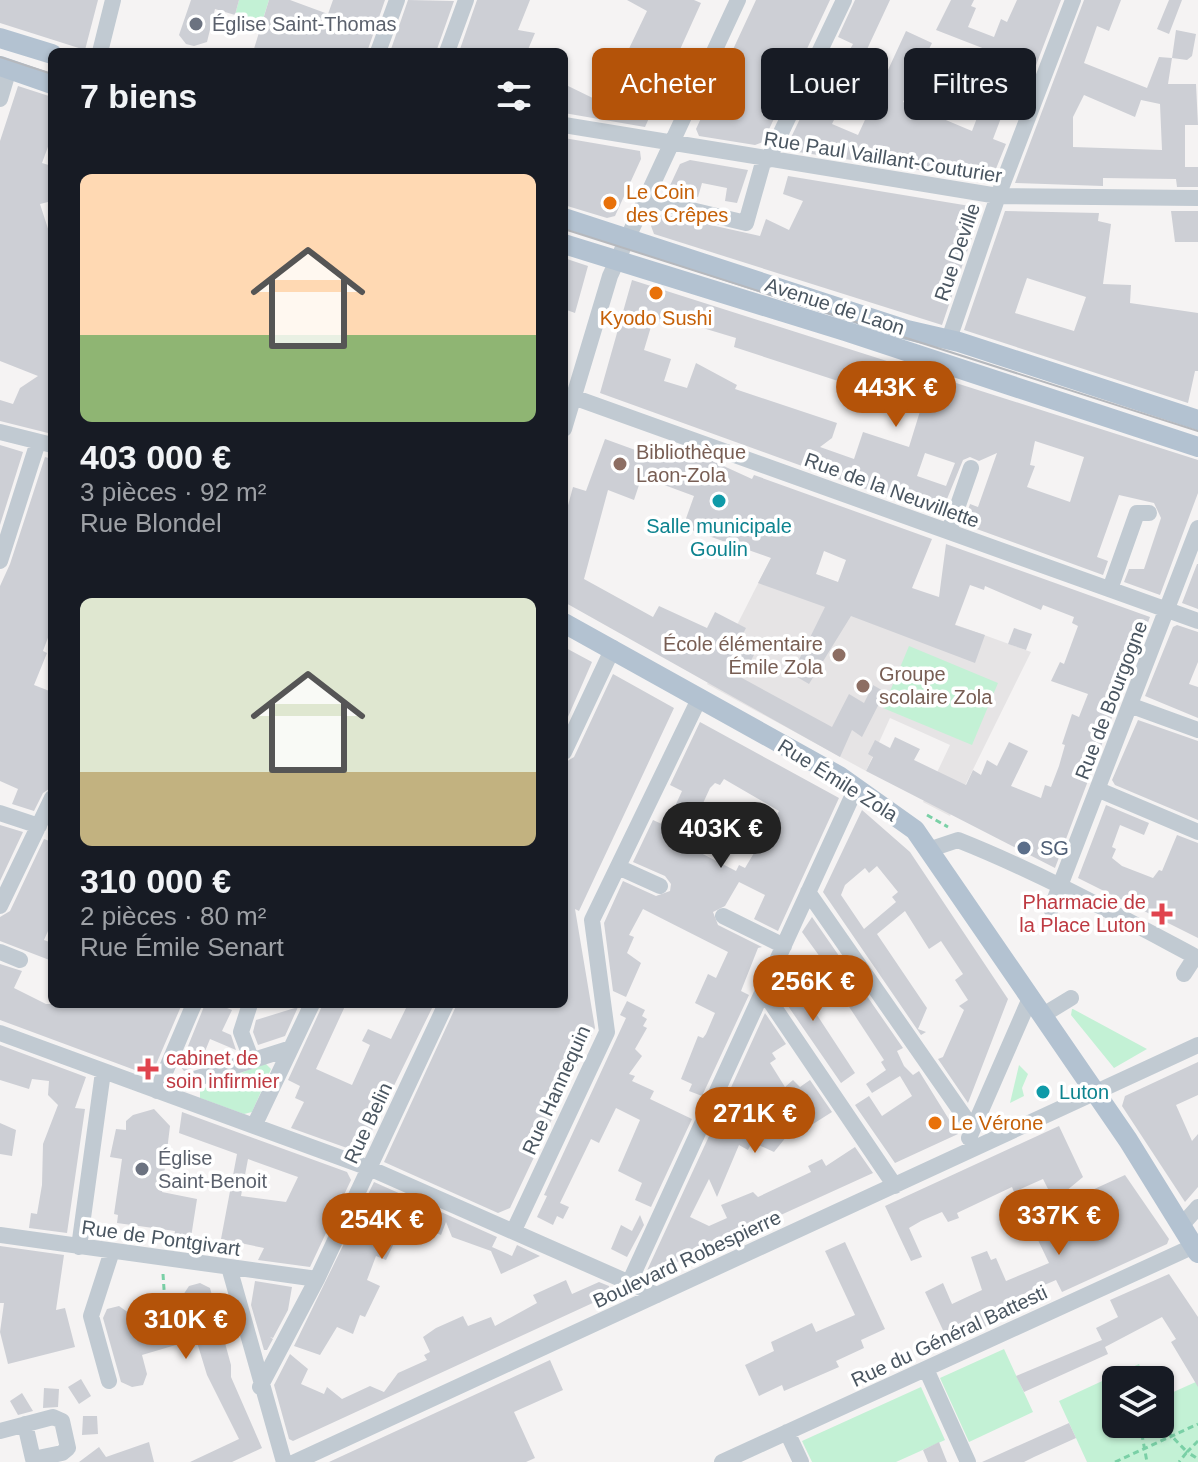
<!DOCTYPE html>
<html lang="fr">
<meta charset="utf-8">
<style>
body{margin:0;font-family:Helvetica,sans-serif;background:#20242c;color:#f1f3f6;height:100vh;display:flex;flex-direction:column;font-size:30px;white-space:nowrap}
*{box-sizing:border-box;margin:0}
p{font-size:26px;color:#9ea1a6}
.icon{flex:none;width:44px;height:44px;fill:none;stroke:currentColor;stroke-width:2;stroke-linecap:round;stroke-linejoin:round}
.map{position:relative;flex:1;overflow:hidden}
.details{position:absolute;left:48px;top:48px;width:520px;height:960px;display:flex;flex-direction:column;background:#171b24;border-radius:12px;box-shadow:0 2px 6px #0004}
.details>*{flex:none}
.banner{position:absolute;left:592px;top:48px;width:486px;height:72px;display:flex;gap:16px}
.tools{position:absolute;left:1102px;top:1366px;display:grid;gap:16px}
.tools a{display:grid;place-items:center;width:72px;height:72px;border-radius:12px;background:#171b24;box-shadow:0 2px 6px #0004;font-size:40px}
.price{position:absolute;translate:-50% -68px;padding:0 18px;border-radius:28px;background:#b45309;color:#fff;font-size:26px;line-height:52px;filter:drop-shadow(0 2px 4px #0008)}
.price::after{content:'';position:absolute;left:50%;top:48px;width:24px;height:18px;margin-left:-12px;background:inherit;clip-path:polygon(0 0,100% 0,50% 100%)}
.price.on{background:#222;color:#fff}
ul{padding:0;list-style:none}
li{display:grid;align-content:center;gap:16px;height:424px;padding:0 32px}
li span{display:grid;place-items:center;height:248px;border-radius:12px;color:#555}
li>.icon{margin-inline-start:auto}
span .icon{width:144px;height:144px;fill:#fffc;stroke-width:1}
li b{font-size:34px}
h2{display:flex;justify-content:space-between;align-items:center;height:96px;padding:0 32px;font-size:34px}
.chip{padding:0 28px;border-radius:12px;background:#171b24;box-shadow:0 2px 6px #0004;font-size:28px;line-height:72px}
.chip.on{background:#b45309;color:#fff}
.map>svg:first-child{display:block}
.education{fill:#e6e4e5}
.green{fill:#c3f1d5}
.building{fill:#cdcfd5;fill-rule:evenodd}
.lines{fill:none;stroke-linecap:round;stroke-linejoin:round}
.path{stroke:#7ad0a6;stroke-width:3;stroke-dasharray:6 4;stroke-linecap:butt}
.minor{stroke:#c1cad2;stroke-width:16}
.major{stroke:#b3c2d1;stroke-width:20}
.tram{stroke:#b5b8bd;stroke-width:2}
.worship-dot{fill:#6b7280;stroke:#fff;stroke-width:3}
.food-dot{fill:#e8710a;stroke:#fff;stroke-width:3}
.education-dot{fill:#8d6e63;stroke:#fff;stroke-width:3}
.culture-dot{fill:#0f9aa8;stroke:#fff;stroke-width:3}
.service-dot{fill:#5c6f8a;stroke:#fff;stroke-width:3}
.health-dot{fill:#e0444e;stroke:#fff;stroke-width:3}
.labels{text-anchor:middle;stroke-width:7;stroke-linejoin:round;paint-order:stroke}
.worship-label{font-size:20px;fill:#5b616d;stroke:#fff;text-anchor:start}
.street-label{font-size:20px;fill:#4a5661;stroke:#fff}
.food-label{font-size:20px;fill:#c56008;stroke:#fff;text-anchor:start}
.education-label{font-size:20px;fill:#785e54;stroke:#fff;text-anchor:start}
.culture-label{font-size:20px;fill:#0d838f;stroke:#fff}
.service-label{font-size:20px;fill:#4e5e75;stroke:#fff;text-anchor:start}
.health-label{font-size:20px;fill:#be3a42;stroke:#fff;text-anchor:end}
</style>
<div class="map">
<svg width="1198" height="1462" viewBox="0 0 1198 1462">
<rect width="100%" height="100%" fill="#f5f3f3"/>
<path class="education" d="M 771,558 L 1031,652 L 950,816 L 923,802 L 950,745 L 890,718 L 866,771 L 707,684 Z"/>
<path class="green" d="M 239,0 L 269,0 L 262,22 L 235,15 Z
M 909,646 L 998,683 L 972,745 L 883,708 Z
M 1072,1009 L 1073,1009 L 1147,1049 L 1114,1068 L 1071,1015 Z
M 265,1063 L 271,1069 L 252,1112 L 244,1114 L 200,1098 L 200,1090 Z
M 1019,1065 L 1028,1074 L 1022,1088 L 1024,1096 L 1010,1103 Z
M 1004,1349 L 1033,1412 L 969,1442 L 940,1378 Z
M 1139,1364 L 1146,1380 L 1116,1380 L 1116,1424 L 1160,1424 L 1160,1398 L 1198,1381 L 1198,1462 L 1087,1462 L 1059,1401 Z
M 921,1387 L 945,1440 L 896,1462 L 812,1462 L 802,1441 Z"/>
<path class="building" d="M 0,0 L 98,0 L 85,50 L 0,23 Z
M 191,0 L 239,0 L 235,15 L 215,9 L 207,42 L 194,46 L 186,44 L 179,35 Z
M 269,0 L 290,0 L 328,14 L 333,0 L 385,0 L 367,52 L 253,52 Z
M 408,0 L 454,1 L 436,52 L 390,52 Z
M 477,0 L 530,0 L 518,30 L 535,33 L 527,52 L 459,52 Z
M 627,0 L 694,0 L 701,3 L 645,127 L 564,113 L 564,84 L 603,103 L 647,11 Z
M 756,0 L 830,0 L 763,142 L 755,145 L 699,136 L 696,129 Z
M 855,0 L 890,0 L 862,60 L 848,53 L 853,44 L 838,37 Z
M 951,0 L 974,0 L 971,6 L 976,8 L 968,27 L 994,37 L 1001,19 L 1007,22 L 1017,0 L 1061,0 L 1025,94 L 1012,89 L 993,139 L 1006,144 L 991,181 L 785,150 L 819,79 L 847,93 L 832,124 L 858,135 L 906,31 L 932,43 L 903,102 L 972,131 L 991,81 L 998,84 L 1008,58 L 936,30 Z
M 1084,0 L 1121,0 L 1109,31 L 1097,26 L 1084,63 L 1147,88 L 1159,57 L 1172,58 L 1168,84 L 1196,84 L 1198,125 L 1185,125 L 1185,167 L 1198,167 L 1198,187 L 1177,187 L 1176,179 L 1103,178 L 1103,186 L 1015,183 ZM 1084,95 L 1135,117 L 1141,100 L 1160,104 L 1162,150 L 1073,147 L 1073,117 Z
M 1169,0 L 1182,0 L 1169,34 L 1157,29 Z
M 1176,30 L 1196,34 L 1192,56 L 1187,60 L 1172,58 Z
M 18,86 L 52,97 L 52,136 L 42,163 L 52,166 L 52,201 L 40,204 L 52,241 L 52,434 L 0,421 L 0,400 L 13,404 L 20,388 L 38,376 L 0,361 L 0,141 Z
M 564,138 L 640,151 L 641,159 L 615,216 L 607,218 L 564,205 Z
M 690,160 L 748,170 L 737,203 L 725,201 L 727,188 L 702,183 L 698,197 L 667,192 L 680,164 Z
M 788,176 L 982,208 L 942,325 L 654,234 L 651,226 L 657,213 L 760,236 L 766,219 L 789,230 L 803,201 L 783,194 Z
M 1005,211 L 1099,213 L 1098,221 L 1111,224 L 1103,284 L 1131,285 L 1130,303 L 1198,313 L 1198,371 L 1195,371 L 1188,403 L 964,330 ZM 1027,278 L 1086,297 L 1074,331 L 1015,313 Z
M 1171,211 L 1198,211 L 1198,242 L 1175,242 Z
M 564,258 L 588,266 L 575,313 L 564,309 Z
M 632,280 L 1198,460 L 1198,493 L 1160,595 L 1124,582 L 1129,569 L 1144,569 L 1161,518 L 1154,503 L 1119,495 L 1097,557 L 1108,561 L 1103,575 L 963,524 L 970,504 L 978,507 L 997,453 L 979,461 L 970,457 L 963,460 L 940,516 L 600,393 ZM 653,320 L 681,328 L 683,322 L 736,338 L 734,347 L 921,408 L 909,447 L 863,432 L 854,459 L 820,447 L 832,438 L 837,423 L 735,389 L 737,385 L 696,363 L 687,388 L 664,381 L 671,359 L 644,350 ZM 1035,441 L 1084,457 L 1070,502 L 1027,487 L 1035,466 L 1030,465 ZM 925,453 L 955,463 L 946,486 L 917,476 Z
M 605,439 L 649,455 L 654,443 L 702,460 L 706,458 L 752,479 L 754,475 L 932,539 L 912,588 L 939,597 L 946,544 L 1150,617 L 1055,868 L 866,771 L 873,757 L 868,754 L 875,740 L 890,748 L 895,737 L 920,749 L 914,760 L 966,785 L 973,770 L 981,775 L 987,760 L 997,766 L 1009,742 L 1028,751 L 1011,786 L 1041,798 L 1045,785 L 1051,787 L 1059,766 L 1065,745 L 1062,744 L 1072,714 L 1079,717 L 1088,694 L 1051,681 L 1060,662 L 1064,664 L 1078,626 L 1072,623 L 1074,617 L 1043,605 L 1041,610 L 985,586 L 984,590 L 970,585 L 955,625 L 985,635 L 975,663 L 851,616 L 809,684 L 792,674 L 825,607 L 758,583 L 771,558 L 683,527 L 694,496 L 648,479 L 646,484 L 640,482 L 634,500 L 608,490 L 584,579 L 653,617 L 659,606 L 707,628 L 715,612 L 746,628 L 742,636 L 759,645 L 742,678 L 832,727 L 849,694 L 864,703 L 873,685 L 885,692 L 862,737 L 852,730 L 840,757 L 564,602 L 564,520 L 573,487 L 586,491 ZM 824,551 L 846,560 L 838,582 L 816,574 Z
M 0,445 L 23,452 L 0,525 Z
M 45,457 L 52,459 L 52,509 L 48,522 L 52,523 L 52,627 L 43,651 L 47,653 L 34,685 L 52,692 L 52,787 L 43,793 L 34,811 L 12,804 L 18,789 L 0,781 L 0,586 L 10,564 Z
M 1197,564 L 1198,564 L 1198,609 L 1182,603 Z
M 1177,625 L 1198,632 L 1198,662 L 1189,684 L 1198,687 L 1198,718 L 1145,696 L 1173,627 Z
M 1014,628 L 1032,634 L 1026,650 L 1008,644 Z
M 564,647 L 592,662 L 564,726 Z
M 613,674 L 674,708 L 579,911 L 575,909 L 595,1028 L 510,1208 L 498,1213 L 384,1162 L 457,1004 L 564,1004 L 564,763 L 574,757 Z
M 1138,720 L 1198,741 L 1198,820 L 1115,785 L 1112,780 Z
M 700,722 L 839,798 L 778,931 L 754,919 L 765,895 L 739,882 L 725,906 L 713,912 L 718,925 L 762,947 L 758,948 L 741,991 L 749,995 L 702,1096 L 689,1091 L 692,1084 L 681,1079 L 698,1036 L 703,1038 L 706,1034 L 715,1013 L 695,1003 L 708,974 L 716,978 L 728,952 L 643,909 L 629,935 L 634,937 L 627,953 L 641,963 L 626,997 L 613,991 L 604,923 L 623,881 L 656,896 L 670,891 L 671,884 L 665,876 L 633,862 L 653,820 L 666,826 L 682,791 L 670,785 ZM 724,779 L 779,811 L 745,868 L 739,865 L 736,871 L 695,850 L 708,826 L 699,812 L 710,788 L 715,783 L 720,785 Z
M 1106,805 L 1149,823 L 1144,835 L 1120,825 L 1112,847 L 1116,849 L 1112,858 L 1122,866 L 1153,878 L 1159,870 L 1162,871 L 1177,835 L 1198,843 L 1198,938 L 1078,878 Z
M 862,810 L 910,852 L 1008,999 L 968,1103 L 938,1059 L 943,1057 L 964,1010 L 959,1006 L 968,1000 L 955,980 L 963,974 L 941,941 L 929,949 L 905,911 L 877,934 L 927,1008 L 918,1029 L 926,1032 L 921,1035 L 823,892 ZM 877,866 L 898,892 L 892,897 L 896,902 L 864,929 L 841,895 L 845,885 L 865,868 L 869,873 Z
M 0,825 L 23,832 L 0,881 Z
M 44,839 L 52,842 L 52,922 L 44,940 L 52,943 L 52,961 L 0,941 L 0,917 L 10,911 Z
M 812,917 L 903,1048 L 897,1051 L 904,1066 L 913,1075 L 919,1071 L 958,1134 L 895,1163 L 859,1111 L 855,1105 L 869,1096 L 882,1116 L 912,1096 L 900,1076 L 872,1093 L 866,1084 L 886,1070 L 881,1062 L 884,1060 L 842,996 L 838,998 L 822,972 L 828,968 L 802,932 Z
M 792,959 L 804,977 L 796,983 L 855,1073 L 841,1083 L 777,990 Z
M 0,964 L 22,971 L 14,988 L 46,1004 L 182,1004 L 151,1076 L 0,1020 Z
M 627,1001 L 645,1010 L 642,1016 L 647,1019 L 643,1026 L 647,1028 L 635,1049 L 642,1056 L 629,1074 L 635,1076 L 632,1081 L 654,1091 L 650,1099 L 692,1119 L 651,1207 L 635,1200 L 642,1183 L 618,1171 L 640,1120 L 616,1108 L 599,1143 L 591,1139 L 560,1203 L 569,1207 L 563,1219 L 557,1216 L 553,1225 L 537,1217 L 547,1196 L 544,1195 L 626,1018 L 620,1015 Z
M 205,1004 L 228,1004 L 227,1008 L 232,1010 L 222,1031 L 231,1035 L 236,1050 L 210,1039 L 199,1066 L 184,1071 L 180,1066 Z
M 323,1004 L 346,1004 L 316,1069 L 352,1085 L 370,1045 L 362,1041 L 368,1029 L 391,1039 L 408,1004 L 434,1004 L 361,1153 L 291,1128 L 304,1102 L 295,1098 L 300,1086 L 288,1080 Z
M 298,1007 L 285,1036 L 258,1045 L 253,1032 L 256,1020 Z
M 765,1013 L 786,1044 L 772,1053 L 776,1059 L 770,1063 L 785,1087 L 793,1080 L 800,1087 L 810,1080 L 832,1112 L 794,1136 L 791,1131 L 774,1152 L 752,1142 L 748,1150 L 739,1145 L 717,1197 L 709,1179 L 690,1217 L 709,1226 L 727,1218 L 721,1205 L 753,1192 L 758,1197 L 811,1172 L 808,1166 L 822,1159 L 826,1166 L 855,1147 L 873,1173 L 644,1277 L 710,1134 L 714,1134 L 725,1111 L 721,1110 L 723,1105 Z
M 0,1045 L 86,1077 L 75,1108 L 85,1109 L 67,1233 L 29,1228 L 31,1213 L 37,1214 L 42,1185 L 43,1144 L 58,1105 L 48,1095 L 49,1081 L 32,1079 L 29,1089 L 0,1080 Z
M 1198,1062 L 1198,1095 L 1176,1105 L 1192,1141 L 1198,1134 L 1198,1187 L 1185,1202 L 1122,1106 L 1125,1096 Z
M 154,1109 L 170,1126 L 162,1192 L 197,1199 L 189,1250 L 172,1248 L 175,1231 L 117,1223 L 118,1215 L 114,1214 L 122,1159 L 110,1157 L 116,1129 L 126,1130 L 126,1121 L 133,1115 Z
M 182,1112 L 347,1172 L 351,1180 L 310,1267 L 258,1260 L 264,1248 L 221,1239 L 237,1154 L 179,1133 ZM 248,1159 L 298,1177 L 286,1202 L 241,1196 Z
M 0,1123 L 16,1130 L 12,1156 L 0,1154 Z
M 1059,1126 L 1083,1177 L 1054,1201 L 1043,1179 L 1014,1192 L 1012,1187 L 957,1213 L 959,1218 L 948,1222 L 942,1212 L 921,1221 L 909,1228 L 922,1257 L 911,1261 L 885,1206 Z
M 1125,1175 L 1169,1239 L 1167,1244 L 1062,1292 L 1056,1280 L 1014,1298 L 1020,1311 L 949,1343 L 925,1292 L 943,1283 L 952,1304 L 982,1290 L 971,1257 L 987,1251 L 991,1260 L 996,1258 L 1006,1281 L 1049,1263 L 1037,1238 L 1066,1225 L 1057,1206 Z
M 374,1182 L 497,1237 L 492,1247 L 512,1256 L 517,1245 L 540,1256 L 501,1274 L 491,1251 L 452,1237 L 446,1222 L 441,1235 L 405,1220 L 386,1260 L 376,1256 L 367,1280 L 380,1286 L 365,1317 L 360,1315 L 353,1334 L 337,1327 L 320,1355 L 294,1346 Z
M 640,1215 L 644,1225 L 627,1257 L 611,1249 L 621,1225 L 632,1231 Z
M 845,1242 L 885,1329 L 861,1340 L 864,1348 L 836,1361 L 839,1367 L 784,1391 L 782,1385 L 759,1396 L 745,1365 L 774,1351 L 771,1342 L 812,1323 L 816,1332 L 855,1315 L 825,1251 Z
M 0,1246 L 64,1255 L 56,1310 L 65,1308 L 75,1347 L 8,1364 L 0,1332 L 4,1303 L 0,1303 Z
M 1169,1274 L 1198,1317 L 1198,1387 L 1171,1342 L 1176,1339 L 1162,1317 L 1105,1347 L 1108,1354 L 1024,1392 L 1016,1376 L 1102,1340 L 1096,1328 L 1118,1317 L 1110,1300 Z
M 566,1280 L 572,1294 L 599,1282 L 609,1286 L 610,1295 L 293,1441 L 289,1439 L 274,1385 L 290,1354 L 308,1369 L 301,1384 L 324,1394 L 327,1387 L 342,1399 L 370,1386 L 384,1392 L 398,1373 L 427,1360 L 424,1355 L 430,1352 L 423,1337 L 436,1328 L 463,1316 L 468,1326 L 491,1317 L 495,1326 L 537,1303 L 533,1295 Z
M 255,1281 L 292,1287 L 288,1310 L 273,1338 L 270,1337 L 273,1339 L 267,1350 L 264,1350 L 251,1305 Z
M 200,1283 L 210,1288 L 231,1365 L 231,1377 L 262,1448 L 232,1462 L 190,1462 L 239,1439 L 207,1375 L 196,1339 L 142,1355 L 147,1374 L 143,1385 L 132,1387 L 121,1382 L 103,1318 L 107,1309 L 119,1306 L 129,1313 L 135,1332 L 189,1315 L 183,1295 L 189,1286 Z
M 550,1360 L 563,1390 L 514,1412 L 535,1458 L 526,1462 L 329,1462 Z
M 81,1379 L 91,1396 L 79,1404 L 68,1387 Z
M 44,1388 L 59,1389 L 58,1407 L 43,1408 Z
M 22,1393 L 33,1411 L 18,1415 L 10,1401 Z
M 83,1416 L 97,1416 L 98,1434 L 82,1435 Z
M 1069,1423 L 1076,1438 L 1034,1457 L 1024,1462 L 982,1462 Z
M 149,1442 L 154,1462 L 79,1462 L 99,1447 L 106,1457 Z
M 939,1442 L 947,1462 L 928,1462 L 923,1450 Z"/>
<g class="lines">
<path class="path" d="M 927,815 L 948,827
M 163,1274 L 165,1304
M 1140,1424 L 1147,1462
M 1160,1424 L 1187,1452 L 1179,1462
M 1198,1441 L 1187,1452 L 1198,1459
M 1115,1462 L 1198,1424"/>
<path class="minor" d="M 100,52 L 113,0
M 378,52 L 397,0
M 447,52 L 466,0
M 0,99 L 9,69
M 564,125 L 998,196 L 1198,198
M 768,160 L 844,0
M 645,199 L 746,223 L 764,159
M 949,339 L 998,196 L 1073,0
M 573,397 L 1198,621
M 564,429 L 610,276 L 738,0
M 0,432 L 52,445
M 949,531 L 971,468
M 0,561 L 38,442
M 1110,589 L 1137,513 L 1149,513
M 1132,706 L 1198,730
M 564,752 L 613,648
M 1099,790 L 1198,832
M 0,813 L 39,826
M 931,849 L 958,840 C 1041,873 1119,916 1198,958
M 618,867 L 660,886
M 808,892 L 973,1129
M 0,906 L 52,798
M 1051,909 L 1198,528
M 723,916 L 784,946
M 0,952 L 20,960
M 1184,974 L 1195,957
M 763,991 L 895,1186
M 250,1004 L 241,1032 L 252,1061
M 1043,1015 L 1071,998
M 0,1033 L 369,1168 L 657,1295
M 157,1091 L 291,1048
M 157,1091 L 194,1004
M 254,1126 L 312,1004
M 969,1138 L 1031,996
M 1181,1226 L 1198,1207
M 514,1230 L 607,1032 L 592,920 L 700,697
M 0,1235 L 317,1279
M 79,1247 L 103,1072
M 229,1267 L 284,1462
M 630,1281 L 856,788
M 926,1369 L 968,1462
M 109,1381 L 91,1316 L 112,1251
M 260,1387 L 317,1279 L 446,1004
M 0,1431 L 53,1417 L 62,1421 L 68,1448 L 62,1453 L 33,1459 L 25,1424
M 787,1432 L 801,1462
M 295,1462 L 1198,1045
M 722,1462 L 1194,1246"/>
<path class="major" d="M 0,38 L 52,54
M 0,66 L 52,84
M 564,218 L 907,330 L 959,342 L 1198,420
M 564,244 L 845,331 L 1198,447
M 564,623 L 839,776 L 915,830 L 1128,1140 L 1198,1253"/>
<path class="tram" d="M 0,57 L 52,74
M 564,229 L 1198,431"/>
</g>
<g class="worship-dot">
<circle cx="196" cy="24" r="8"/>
<circle cx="142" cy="1169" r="8"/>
</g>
<g class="food-dot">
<circle cx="610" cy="203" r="8"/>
<circle cx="656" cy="293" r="8"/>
<circle cx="935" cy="1123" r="8"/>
</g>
<g class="education-dot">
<circle cx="620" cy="464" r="8"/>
<circle cx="839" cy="655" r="8"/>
<circle cx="863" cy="686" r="8"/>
</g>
<g class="culture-dot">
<circle cx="719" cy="501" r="8"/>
<circle cx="1043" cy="1092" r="8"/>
</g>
<circle class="service-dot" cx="1024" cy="848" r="8"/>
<g class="health-dot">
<path d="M1158 902h8v8h8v8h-8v8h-8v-8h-8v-8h8z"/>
<path d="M144 1057h8v8h8v8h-8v8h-8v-8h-8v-8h8z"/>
</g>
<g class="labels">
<g class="worship-label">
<text x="212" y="31">Église Saint-Thomas</text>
<text x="158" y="1165">Église<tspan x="158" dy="23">Saint-Benoit</tspan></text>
</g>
<g class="street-label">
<text transform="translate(883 157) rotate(9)" y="7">Rue Paul Vaillant-Couturier</text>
<text transform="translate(957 252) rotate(-71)" y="7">Rue Deville</text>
<text transform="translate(835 306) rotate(18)" y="7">Avenue de Laon</text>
<text transform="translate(892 490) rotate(20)" y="7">Rue de la Neuvillette</text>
<text transform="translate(1111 700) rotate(-69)" y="7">Rue de Bourgogne</text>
<text transform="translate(838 780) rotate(32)" y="7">Rue Émile Zola</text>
<text transform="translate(556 1090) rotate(-66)" y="7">Rue Hannequin</text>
<text transform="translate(368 1123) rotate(-65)" y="7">Rue Belin</text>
<text transform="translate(161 1238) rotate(8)" y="7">Rue de Pontgivart</text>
<text transform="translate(687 1259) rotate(-25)" y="7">Boulevard Robespierre</text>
<text transform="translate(949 1336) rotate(-25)" y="7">Rue du Général Battesti</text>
</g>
<g class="food-label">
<text x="626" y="199">Le Coin<tspan x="626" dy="23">des Crêpes</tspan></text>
<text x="656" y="325" text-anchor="middle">Kyodo Sushi</text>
<text x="951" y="1130">Le Vérone</text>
</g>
<g class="education-label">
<text x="636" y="459">Bibliothèque<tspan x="636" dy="23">Laon-Zola</tspan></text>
<text x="823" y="651" text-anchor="end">École élémentaire<tspan x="823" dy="23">Émile Zola</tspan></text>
<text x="879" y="681">Groupe<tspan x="879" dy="23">scolaire Zola</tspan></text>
</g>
<g class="culture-label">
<text x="719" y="533">Salle municipale<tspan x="719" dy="23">Goulin</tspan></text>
<text x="1059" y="1099" text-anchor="start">Luton</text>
</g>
<g class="service-label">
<text x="1040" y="855">SG</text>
</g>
<g class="health-label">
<text x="1146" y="909">Pharmacie de<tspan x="1146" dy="23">la Place Luton</tspan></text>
<text x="166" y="1065" text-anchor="start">cabinet de<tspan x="166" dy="23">soin infirmier</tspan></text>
</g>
</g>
</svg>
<div class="tools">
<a><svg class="icon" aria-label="layers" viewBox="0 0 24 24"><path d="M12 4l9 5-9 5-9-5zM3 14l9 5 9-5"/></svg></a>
</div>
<b class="price" style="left:896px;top:429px">443K €</b>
<b class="price on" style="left:721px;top:870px">403K €</b>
<b class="price" style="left:813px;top:1023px">256K €</b>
<b class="price" style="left:755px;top:1155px">271K €</b>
<b class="price" style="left:1059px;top:1257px">337K €</b>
<b class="price" style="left:382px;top:1261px">254K €</b>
<b class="price" style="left:186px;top:1361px">310K €</b>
<div class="banner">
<a class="chip on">Acheter</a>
<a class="chip">Louer</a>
<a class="chip">Filtres</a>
</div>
<section class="details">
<h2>7 biens<svg class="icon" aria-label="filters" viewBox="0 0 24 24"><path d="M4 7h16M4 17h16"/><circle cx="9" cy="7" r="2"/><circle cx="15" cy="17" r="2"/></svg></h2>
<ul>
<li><span style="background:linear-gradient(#ffd9b3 65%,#8fb573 0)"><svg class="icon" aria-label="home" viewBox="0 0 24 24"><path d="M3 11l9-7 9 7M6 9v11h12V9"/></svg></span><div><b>403 000 €</b><p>3 pièces · 92 m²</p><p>Rue Blondel</p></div></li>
<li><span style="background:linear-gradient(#dfe7d0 70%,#c2b280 0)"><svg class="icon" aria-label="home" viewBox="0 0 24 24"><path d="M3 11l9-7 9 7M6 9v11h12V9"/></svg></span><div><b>310 000 €</b><p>2 pièces · 80 m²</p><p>Rue Émile Senart</p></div></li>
</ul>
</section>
</div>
